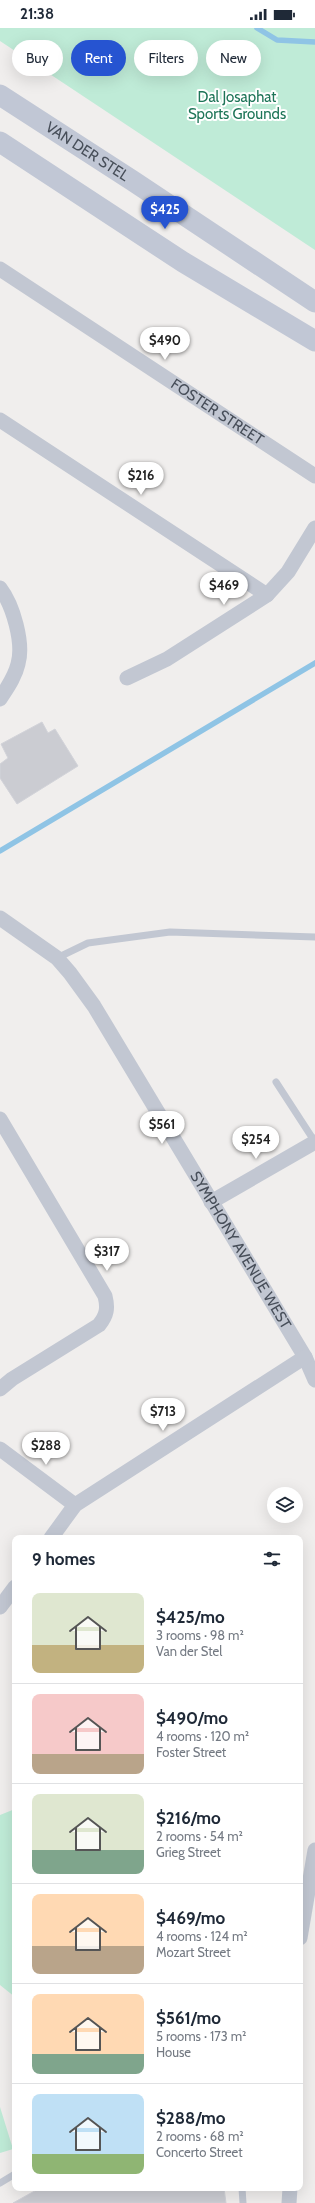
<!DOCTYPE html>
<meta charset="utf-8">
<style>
body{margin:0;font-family:Cabin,sans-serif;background:#f6f6f7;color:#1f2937;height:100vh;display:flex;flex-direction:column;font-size:15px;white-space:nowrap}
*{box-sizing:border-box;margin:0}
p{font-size:13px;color:#747a83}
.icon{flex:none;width:22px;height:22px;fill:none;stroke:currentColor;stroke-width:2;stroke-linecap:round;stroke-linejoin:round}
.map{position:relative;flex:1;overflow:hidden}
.panel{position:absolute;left:12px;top:1507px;width:291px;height:656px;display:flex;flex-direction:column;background:#fff;border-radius:8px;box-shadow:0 4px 16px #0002}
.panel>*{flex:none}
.guide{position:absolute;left:12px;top:12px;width:291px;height:36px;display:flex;gap:8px}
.controls{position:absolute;left:267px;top:1459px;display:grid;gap:8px}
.controls a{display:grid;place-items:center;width:36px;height:36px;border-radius:50%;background:#fff;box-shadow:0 4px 16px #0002;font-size:20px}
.price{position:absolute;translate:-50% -34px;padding:0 9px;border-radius:14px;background:#fff;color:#222;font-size:13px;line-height:26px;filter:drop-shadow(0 1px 2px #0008)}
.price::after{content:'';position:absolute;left:50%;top:24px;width:12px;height:9px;margin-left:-6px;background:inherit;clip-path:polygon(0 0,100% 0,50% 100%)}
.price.on{background:#2654d1;color:#fff}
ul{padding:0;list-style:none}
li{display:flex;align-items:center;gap:12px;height:100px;padding:0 20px}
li+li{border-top:1px solid #e0e1e3}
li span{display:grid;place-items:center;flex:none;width:112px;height:80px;border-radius:8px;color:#555}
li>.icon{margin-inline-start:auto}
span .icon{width:48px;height:48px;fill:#fffc;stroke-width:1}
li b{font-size:17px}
h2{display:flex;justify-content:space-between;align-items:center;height:48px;padding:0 20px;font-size:17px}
.tag{padding:0 14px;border-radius:18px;background:#fff;box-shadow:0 4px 16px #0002;font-size:14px;line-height:36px}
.tag.on{background:#2654d1;color:#fff}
.status{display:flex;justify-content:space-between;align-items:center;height:28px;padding:0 20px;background:#fff;direction:ltr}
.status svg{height:11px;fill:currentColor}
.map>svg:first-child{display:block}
.green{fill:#bfebd7}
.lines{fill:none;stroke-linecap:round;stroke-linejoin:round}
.stream{stroke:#8fc4e5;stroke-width:5.5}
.building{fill:#cbccd2;stroke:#d2d3d9}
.service{stroke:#c2c7d2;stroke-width:7}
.minor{stroke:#c2c7d2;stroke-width:15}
.secondary{stroke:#c1c7d5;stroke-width:21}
.labels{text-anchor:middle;stroke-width:4;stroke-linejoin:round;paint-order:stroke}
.park-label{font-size:15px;fill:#1e7558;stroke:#fff}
.street-label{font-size:15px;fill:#474e59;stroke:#fff}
</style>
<div class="status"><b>21:38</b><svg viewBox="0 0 49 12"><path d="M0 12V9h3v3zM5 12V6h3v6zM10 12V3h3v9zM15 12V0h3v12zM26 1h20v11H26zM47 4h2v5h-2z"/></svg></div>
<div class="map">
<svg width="315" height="2175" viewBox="0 0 315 2175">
<rect width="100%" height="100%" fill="#f0eeed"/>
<path class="green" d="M 0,0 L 315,0 L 315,222 L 0,13 Z
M 15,1781 L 15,1969 L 0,1957 L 0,1787 Z
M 0,2079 L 13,2121 L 0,2125 Z"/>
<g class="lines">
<path class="stream" d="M 257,0 L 277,12 L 315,14
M 0,823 L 315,635"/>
</g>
<path class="building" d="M 42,694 L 48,705 L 55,701 L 78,738 L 17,776 L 0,750 L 0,736 L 8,730 L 1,716 Z
M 40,2160 L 224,2160 L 226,2175 L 13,2175 Z"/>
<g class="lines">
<path class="service" d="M 57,930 L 88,915 L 170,904 L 315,909
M 276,1054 L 315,1114
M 0,2155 L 15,2146
M 242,2160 L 243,2175"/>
<g class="minor">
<path id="s1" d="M 0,241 L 315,448"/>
<path d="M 0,392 L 267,567"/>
<path d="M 0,560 C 13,577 24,615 18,636 C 15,649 7,660 0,671"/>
<path d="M 127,650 L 167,631 L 267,567 L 288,544 L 315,500"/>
<path id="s2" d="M 0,890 L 57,930 L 70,945 L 94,978 L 305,1329 L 315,1352"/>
<path d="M 0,1091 L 105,1268 C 108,1280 107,1287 99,1297 L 12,1351 L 0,1361"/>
<path d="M 211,1174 L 315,1114"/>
<path d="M 0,1421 L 75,1477"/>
<path d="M 51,1510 L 75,1477 L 305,1329"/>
<path d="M 0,1579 L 15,1559"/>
<path d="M 300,1910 L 315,1822"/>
<path d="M 289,2175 L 290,2160"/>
</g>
<g class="secondary">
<path id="s3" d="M 0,67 L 133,153 L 315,274"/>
<path d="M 0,114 L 183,234 L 315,313"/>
</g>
</g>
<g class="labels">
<g class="park-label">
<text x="237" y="74">Dal Josaphat<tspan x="237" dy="17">Sports Grounds</tspan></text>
</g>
<g class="street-label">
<text dy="5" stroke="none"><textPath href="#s3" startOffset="104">VAN DER STEL</textPath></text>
<text dy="5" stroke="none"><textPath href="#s1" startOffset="260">FOSTER STREET</textPath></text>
<text dy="5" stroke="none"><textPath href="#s2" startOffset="415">SYMPHONY AVENUE WEST</textPath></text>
</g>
</g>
</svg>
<div class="controls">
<a><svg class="icon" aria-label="layers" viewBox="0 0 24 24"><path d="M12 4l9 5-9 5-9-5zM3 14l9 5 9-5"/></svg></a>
</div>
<b class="price on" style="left:165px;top:202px">$425</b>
<b class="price" style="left:165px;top:333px">$490</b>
<b class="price" style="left:141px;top:468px">$216</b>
<b class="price" style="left:224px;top:578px">$469</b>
<b class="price" style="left:162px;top:1117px">$561</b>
<b class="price" style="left:256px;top:1132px">$254</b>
<b class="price" style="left:107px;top:1244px">$317</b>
<b class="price" style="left:163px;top:1404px">$713</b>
<b class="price" style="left:46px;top:1438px">$288</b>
<div class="guide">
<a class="tag">Buy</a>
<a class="tag on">Rent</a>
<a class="tag">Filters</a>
<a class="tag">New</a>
</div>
<section class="panel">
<h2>9 homes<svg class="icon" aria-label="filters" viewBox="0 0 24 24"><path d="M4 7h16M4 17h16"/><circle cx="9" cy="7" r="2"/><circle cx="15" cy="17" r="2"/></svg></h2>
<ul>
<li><span style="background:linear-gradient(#dfe7d0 65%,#c2b280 0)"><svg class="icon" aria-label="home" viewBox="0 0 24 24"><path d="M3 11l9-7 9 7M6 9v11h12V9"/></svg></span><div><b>$425/mo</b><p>3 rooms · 98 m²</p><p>Van der Stel</p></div></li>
<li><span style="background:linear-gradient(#f6c9c9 75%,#b9a48a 0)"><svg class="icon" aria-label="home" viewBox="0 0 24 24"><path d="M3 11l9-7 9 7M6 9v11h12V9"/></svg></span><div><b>$490/mo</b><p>4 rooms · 120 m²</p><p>Foster Street</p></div></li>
<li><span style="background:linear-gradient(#dfe7d0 70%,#7fa58c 0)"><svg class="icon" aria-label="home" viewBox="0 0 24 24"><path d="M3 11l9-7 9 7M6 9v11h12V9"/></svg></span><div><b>$216/mo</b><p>2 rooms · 54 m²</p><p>Grieg Street</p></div></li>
<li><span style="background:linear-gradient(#ffd9b3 65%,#b9a48a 0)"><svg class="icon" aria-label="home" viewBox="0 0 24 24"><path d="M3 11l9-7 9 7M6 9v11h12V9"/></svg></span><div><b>$469/mo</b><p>4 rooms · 124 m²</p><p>Mozart Street</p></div></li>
<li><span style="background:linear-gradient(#ffd9b3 75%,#7fa58c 0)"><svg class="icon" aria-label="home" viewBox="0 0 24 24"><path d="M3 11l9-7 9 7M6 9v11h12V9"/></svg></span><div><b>$561/mo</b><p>5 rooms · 173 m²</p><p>House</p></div></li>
<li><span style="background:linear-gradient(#bfe0f5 75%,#8fb573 0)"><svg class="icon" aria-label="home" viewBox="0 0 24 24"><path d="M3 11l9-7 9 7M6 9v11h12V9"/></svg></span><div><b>$288/mo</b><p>2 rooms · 68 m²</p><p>Concerto Street</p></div></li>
</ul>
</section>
</div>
